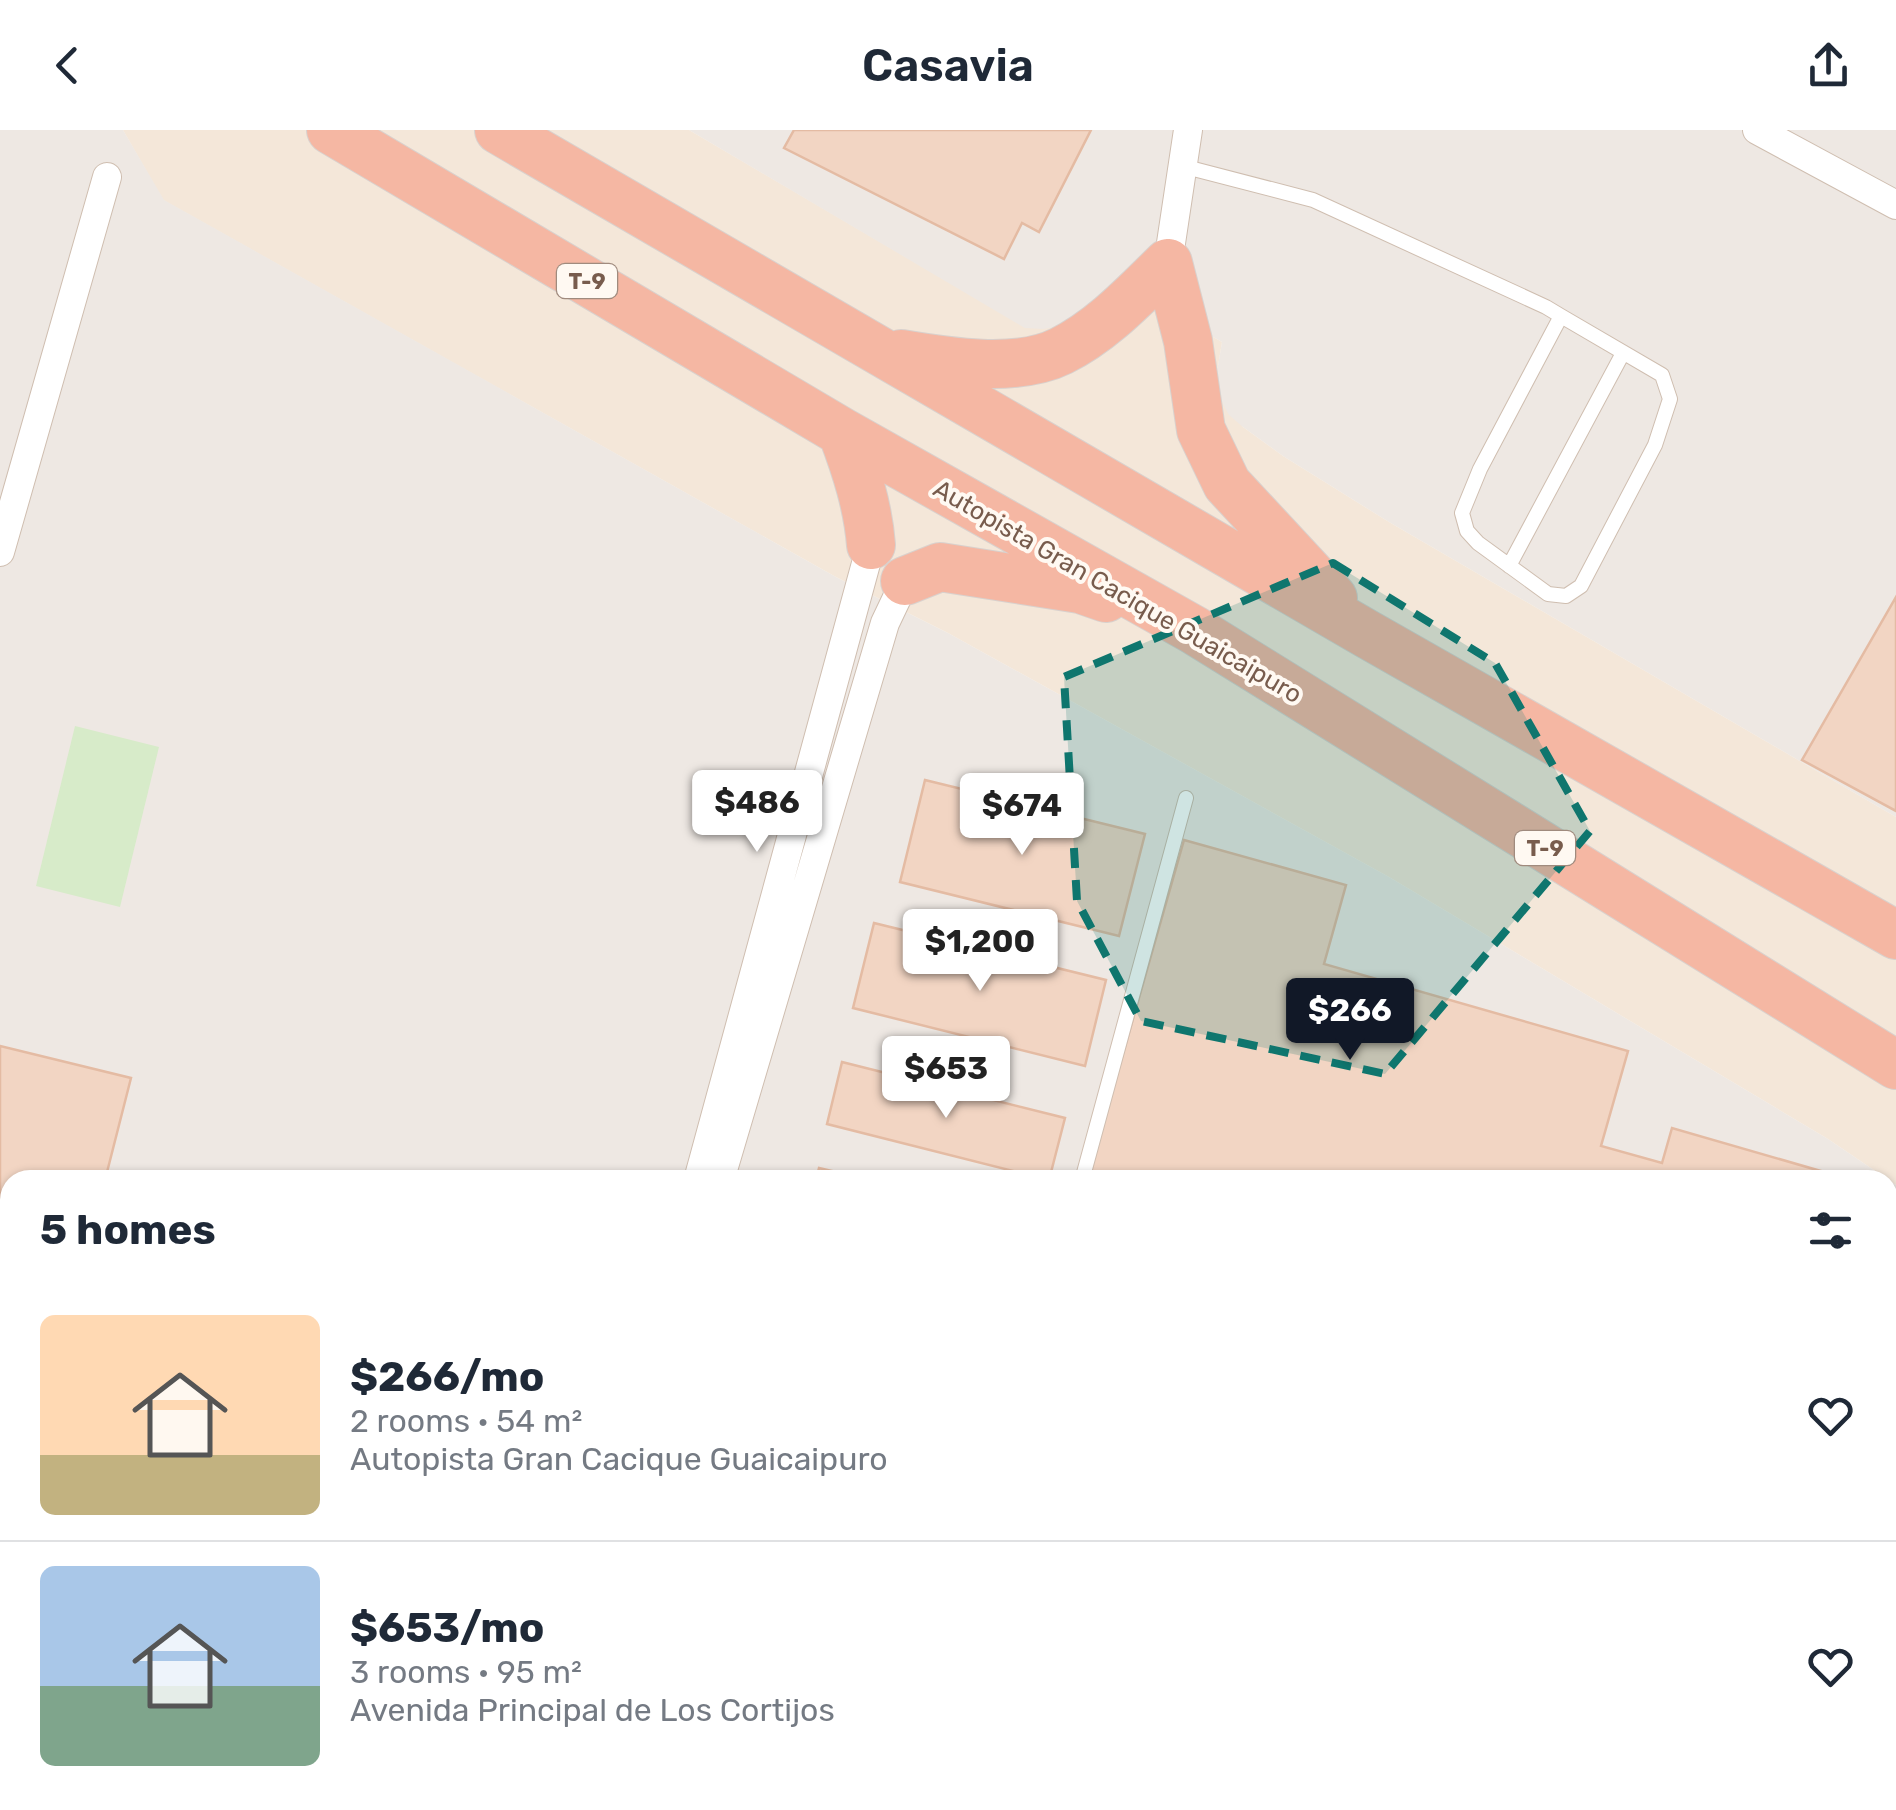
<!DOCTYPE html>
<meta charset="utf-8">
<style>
body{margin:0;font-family:Rubik,sans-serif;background:#f6f6f7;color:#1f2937;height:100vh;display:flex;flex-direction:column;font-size:38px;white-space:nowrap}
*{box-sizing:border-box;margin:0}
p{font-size:32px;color:#747a83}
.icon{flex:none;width:55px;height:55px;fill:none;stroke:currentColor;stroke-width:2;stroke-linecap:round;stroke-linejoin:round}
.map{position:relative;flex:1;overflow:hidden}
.panel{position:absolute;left:0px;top:1040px;width:1898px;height:640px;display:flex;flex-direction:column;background:#fff;border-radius:30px 30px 0 0;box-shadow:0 2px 8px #0004}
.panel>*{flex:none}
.price{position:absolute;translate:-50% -85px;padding:0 22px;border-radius:10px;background:#fff;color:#222;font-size:32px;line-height:65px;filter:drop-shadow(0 2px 5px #0008)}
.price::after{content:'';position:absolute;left:50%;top:60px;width:30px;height:22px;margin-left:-15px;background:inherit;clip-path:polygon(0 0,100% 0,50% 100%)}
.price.on{background:#111827;color:#fff}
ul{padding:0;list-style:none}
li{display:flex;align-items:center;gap:30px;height:250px;padding:0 40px}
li+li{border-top:2px solid #e0e1e3}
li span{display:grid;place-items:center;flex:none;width:280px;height:200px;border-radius:15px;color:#555}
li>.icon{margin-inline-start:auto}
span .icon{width:120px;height:120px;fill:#fffc;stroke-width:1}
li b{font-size:42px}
h2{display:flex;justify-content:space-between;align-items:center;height:120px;padding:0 40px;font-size:42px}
header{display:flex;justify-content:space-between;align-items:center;height:130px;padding:0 40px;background:#fff;font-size:45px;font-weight:600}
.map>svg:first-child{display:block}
.residential{fill:#f4e7d9}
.industrial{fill:#eee8e3;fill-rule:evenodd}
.green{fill:#d7ebc9}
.building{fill:#f2d5c3;stroke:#e4bba3;stroke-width:2.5}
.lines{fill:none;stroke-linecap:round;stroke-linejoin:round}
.service-casing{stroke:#cfbeb0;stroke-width:16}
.minor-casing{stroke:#cfbeb0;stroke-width:30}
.motorway-casing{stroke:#d9d1cd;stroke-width:50}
.service{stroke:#fff;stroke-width:14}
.minor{stroke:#fff;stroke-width:28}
.motorway{stroke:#f5b7a3;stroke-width:48}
.marked{fill:#0f766e;fill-opacity:0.2;stroke:#0f766e;stroke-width:8;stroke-dasharray:20 12;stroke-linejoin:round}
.labels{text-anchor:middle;stroke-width:8;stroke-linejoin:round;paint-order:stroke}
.shield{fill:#fff9f2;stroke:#a08b7e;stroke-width:2.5}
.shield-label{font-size:22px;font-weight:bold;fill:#785c4d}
.street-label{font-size:25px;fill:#785c4d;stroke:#fff9f2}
</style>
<header><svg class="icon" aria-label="back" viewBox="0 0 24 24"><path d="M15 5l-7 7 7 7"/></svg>Casavia<svg class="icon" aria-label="share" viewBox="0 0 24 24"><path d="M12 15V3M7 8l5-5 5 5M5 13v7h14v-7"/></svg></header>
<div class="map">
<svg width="1896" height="1680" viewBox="0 0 1896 1680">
<rect width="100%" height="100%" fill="#fdf5eb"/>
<path class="residential" d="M 123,0 L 689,0 L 1025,197 L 1118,153 L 1222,212 L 1217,242 L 1243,297 L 1283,326 L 1389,392 L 1896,687 L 1896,1055 L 1828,1009 L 1389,747 L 948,503 L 836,447 L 163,70 Z"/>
<path class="industrial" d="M 0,0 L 123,0 L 164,70 L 836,447 L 948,503 L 1389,747 L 1828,1009 L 1896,1055 L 1896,1680 L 0,1680 ZM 10,1050 L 1888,1050 L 1888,1670 L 10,1670 Z
M 689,0 L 1896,0 L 1896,687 L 1389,392 L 1283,326 L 1243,297 L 1229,285 L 1224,276 L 1218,262 L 1217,242 L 1222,212 L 1118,153 L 1074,194 L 1043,199 L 1025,198 Z"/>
<path class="green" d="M 75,596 L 159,617 L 120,777 L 36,756 Z"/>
<path class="building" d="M 794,0 L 1091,0 L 1039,102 L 1022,93 L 1004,129 L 784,18 Z
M 1896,467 L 1896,681 L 1802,630 Z
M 925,650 L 1145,704 L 1119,806 L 900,752 Z
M 1184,710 L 1346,755 L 1324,834 L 1628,921 L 1601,1016 L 1662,1033 L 1672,998 L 1831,1044 L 1830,1050 L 1087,1050 Z
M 874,793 L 1106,850 L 1085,936 L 853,878 Z
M 0,916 L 131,948 L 105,1050 L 10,1050 L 10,1435 L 0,1475 Z
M 842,932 L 1065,988 L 1049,1050 L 827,994 Z
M 819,1038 L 870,1050 L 816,1050 Z
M 1888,1102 L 1896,1104 L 1896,1287 L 1888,1316 Z
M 716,1670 L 835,1670 L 832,1680 L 756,1680 Z"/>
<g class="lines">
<defs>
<path id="service" d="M 1182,36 L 1313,70 L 1546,177 L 1561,186 L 1662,245 L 1670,269 L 1655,315 L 1581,456 L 1566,466 L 1548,464 L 1478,413 L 1467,401 L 1462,383 L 1480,339 L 1561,186
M 1509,436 L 1623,223
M 1082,1050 L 1186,668
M 1471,1670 L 1515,1680
M 1404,1680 L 1408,1670
M 1724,1680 L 1727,1670
M 1854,1680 L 1855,1670"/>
<path id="minor" d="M 1757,0 L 1896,75
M 1168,133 L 1188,0
M 0,422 L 107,47
M 698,1050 L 871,415
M 720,1050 L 885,493 L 905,451
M 1888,1589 L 1896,1592
M 527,1680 L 530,1670
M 558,1680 L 561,1670
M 910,1680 L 912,1670"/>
<path id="motorway" d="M 331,0 L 842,302 L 1194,500 L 1896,935
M 499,0 L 1367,504 L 1896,805
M 1168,133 L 1188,211 L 1201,300 L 1227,354 L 1333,468
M 901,224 C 948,232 1017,243 1061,221 C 1103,200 1135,165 1168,133
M 842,302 C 856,339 868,376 871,415
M 905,451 L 940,437 L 1080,459 L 1106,468"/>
</defs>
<use href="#service" class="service-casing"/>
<use href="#minor" class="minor-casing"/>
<use href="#motorway" class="motorway-casing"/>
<use href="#service" class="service"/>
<use href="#minor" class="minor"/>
<use href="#motorway" class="motorway"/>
</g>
<path class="marked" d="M 1333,433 L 1495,533 L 1590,701 L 1385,944 L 1141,891 L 1077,771 L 1064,547 Z"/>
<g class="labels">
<g class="shield">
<rect x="557" y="134" width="60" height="34" rx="8"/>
<rect x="1515" y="701" width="60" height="34" rx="8"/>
</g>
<g class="shield-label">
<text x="587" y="159">T-9</text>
<text x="1545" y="726">T-9</text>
</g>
<g class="street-label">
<text transform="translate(1118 461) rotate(30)" y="9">Autopista Gran Cacique Guaicaipuro</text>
</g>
</g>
</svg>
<b class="price" style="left:757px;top:725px">$486</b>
<b class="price" style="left:1022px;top:728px">$674</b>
<b class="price" style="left:980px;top:864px">$1,200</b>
<b class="price on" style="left:1350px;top:933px">$266</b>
<b class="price" style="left:946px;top:991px">$653</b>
<section class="panel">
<h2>5 homes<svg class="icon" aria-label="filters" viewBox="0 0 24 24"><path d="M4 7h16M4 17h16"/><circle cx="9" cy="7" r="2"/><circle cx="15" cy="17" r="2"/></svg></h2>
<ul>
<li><span style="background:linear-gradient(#ffd9b3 70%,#c2b280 0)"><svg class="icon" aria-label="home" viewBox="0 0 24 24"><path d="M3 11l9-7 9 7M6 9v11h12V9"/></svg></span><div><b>$266/mo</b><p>2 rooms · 54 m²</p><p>Autopista Gran Cacique Guaicaipuro</p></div><svg class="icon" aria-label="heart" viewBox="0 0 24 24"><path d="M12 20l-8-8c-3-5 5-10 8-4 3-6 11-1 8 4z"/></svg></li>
<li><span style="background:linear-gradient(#a9c7e8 60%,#7fa58c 0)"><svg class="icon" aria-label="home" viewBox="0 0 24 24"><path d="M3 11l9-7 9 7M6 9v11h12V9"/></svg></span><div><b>$653/mo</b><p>3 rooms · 95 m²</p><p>Avenida Principal de Los Cortijos</p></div><svg class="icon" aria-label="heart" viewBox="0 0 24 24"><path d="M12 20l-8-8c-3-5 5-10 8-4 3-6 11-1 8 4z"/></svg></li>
</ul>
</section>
</div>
